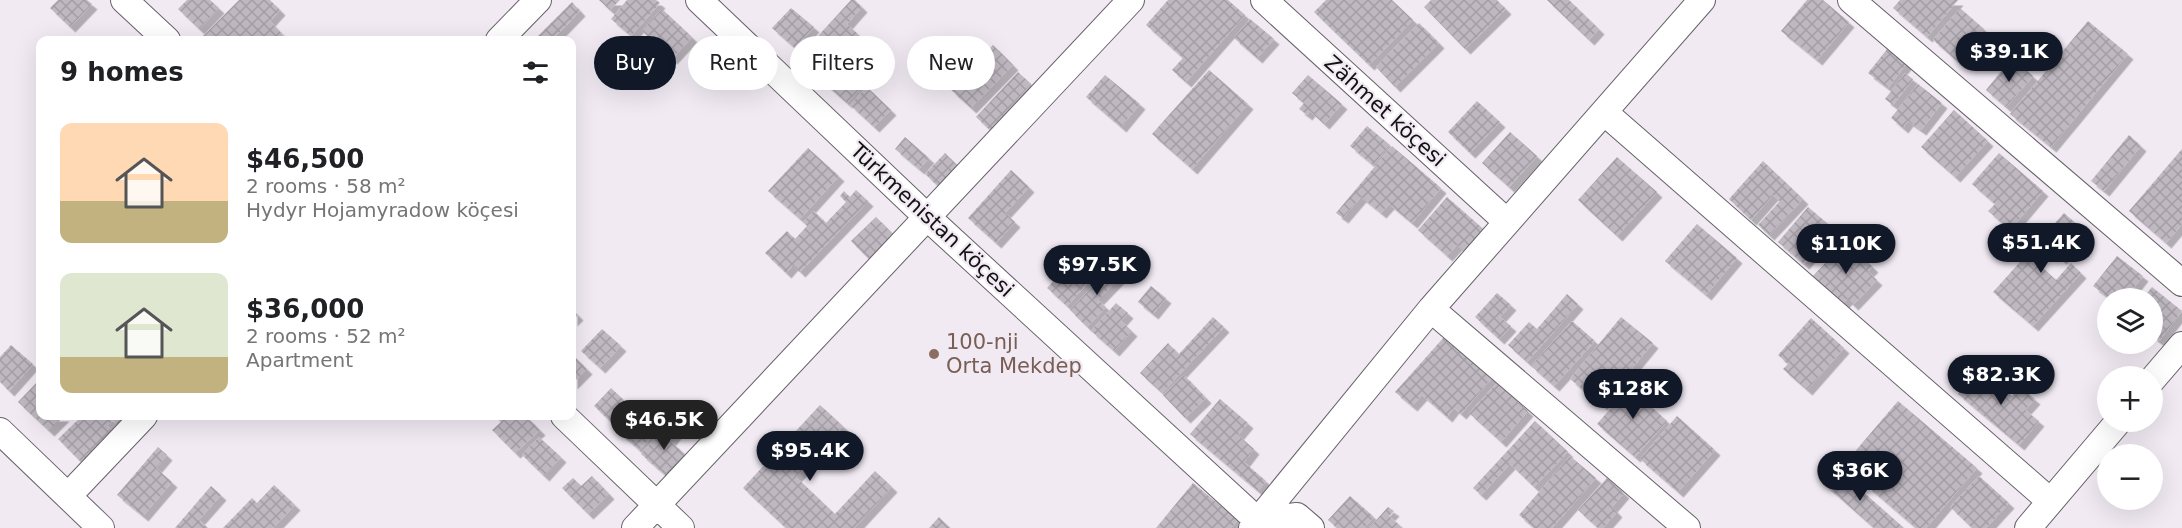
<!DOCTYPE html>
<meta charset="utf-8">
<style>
body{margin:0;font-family:"DejaVu Sans",sans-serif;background:#f6f6f6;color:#202124;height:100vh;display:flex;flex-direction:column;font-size:22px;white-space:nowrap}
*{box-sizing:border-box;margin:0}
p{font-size:20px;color:#757577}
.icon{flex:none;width:33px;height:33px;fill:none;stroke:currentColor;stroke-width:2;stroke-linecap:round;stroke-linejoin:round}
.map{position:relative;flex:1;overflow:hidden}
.drawer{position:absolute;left:36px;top:36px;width:540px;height:384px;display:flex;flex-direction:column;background:#fff;border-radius:12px;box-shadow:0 6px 24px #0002}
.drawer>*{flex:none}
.guide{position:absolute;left:594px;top:36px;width:570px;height:54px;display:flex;gap:12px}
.buttons{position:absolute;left:2097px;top:288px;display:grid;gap:12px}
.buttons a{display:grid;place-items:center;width:66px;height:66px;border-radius:50%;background:#fff;box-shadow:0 6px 24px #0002;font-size:30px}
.price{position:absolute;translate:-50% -51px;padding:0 14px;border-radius:21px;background:#111827;color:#fff;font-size:20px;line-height:39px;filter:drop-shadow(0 2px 3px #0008)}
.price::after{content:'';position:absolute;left:50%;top:36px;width:18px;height:14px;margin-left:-9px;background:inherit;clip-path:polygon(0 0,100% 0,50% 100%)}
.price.active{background:#222;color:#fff}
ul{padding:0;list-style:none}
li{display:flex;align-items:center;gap:18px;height:150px;padding:0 24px}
li span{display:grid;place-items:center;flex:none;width:168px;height:120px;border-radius:12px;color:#555}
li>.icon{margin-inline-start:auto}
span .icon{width:72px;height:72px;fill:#fffc;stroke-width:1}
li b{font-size:26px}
h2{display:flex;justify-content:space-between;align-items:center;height:72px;padding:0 24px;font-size:26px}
.pill{padding:0 21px;border-radius:27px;background:#fff;box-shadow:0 6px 24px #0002;font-size:21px;line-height:54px}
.pill.active{background:#111827;color:#fff}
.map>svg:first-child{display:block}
.building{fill:url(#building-cross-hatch);filter:url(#shadow)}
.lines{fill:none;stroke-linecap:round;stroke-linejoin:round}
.minor-casing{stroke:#676169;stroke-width:28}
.minor{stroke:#fff;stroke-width:26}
.education-dot{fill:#8d6e63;stroke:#f1eaf3;stroke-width:2}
.labels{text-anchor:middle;stroke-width:4.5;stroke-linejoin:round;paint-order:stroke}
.street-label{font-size:21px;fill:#131114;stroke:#f1eaf3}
.education-label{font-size:21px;fill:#785e54;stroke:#f1eaf3;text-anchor:start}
</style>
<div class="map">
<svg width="2182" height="528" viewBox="0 0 2182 528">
<defs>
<pattern id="building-cross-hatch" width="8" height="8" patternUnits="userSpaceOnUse" patternTransform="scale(1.5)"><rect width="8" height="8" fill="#bfb8c1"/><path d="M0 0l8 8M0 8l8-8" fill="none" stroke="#a39da5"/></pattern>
<filter id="shadow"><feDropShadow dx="5.5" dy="5.5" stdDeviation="0" flood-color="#0004"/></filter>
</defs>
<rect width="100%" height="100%" fill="#f1eaf3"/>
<path class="building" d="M 58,0 L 87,0 L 92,4 L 70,27 L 50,8 Z
M 187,0 L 210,0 L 219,8 L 199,29 L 178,9 Z
M 239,0 L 270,0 L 280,10 L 270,21 L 283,35 L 277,40 L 203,40 L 201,38 Z
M 599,0 L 620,0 L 610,10 Z
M 627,0 L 656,0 L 660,3 L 631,36 L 611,19 Z
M 851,0 L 855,0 L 862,7 L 847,24 L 886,60 L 847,103 L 797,59 Z
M 1168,0 L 1228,0 L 1245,15 L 1186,82 L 1172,70 L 1183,58 L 1146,25 Z
M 1326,0 L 1392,0 L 1413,20 L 1369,65 L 1314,12 Z
M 1431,0 L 1497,0 L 1506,9 L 1465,49 L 1424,7 Z
M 1547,0 L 1569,0 L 1599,29 L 1589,40 Z
M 1807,0 L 1823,0 L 1849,22 L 1817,60 L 1781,31 Z
M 1900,0 L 1958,0 L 1927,37 L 1893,8 Z
M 572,2 L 580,11 L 552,40 L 534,40 Z
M 791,8 L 814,27 L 795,48 L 772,28 Z
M 1960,8 L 1984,29 L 1956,60 L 1933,40 Z
M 662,9 L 692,37 L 672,59 L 642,31 Z
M 1250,19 L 1274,39 L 1257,58 L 1234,38 Z
M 2088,21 L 2128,54 L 2051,147 L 2010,114 Z
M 1419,23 L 1439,43 L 1395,87 L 1376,67 Z
M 993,45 L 1013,65 L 971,108 L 950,89 Z
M 1888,48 L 1907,63 L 1888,88 L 1868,73 Z
M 2012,58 L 2033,76 L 2006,107 L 1986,90 Z
M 1209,70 L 1248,104 L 1192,169 L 1152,134 Z
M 1018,72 L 1031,84 L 990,130 L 976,117 Z
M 1905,73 L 1913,79 L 1893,105 L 1885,99 Z
M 1105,75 L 1140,104 L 1121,127 L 1086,97 Z
M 1308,75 L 1342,104 L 1324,124 L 1310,111 L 1307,115 L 1299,109 L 1304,103 L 1292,93 Z
M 1918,84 L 1942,103 L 1921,130 L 1908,121 L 1903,128 L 1891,118 Z
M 867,87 L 891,110 L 874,127 L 850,105 Z
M 1477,101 L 1500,122 L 1470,153 L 1448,132 Z
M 1954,110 L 1988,141 L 1955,177 L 1921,147 Z
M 1367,126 L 1390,145 L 1373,165 L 1350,146 Z
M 1510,132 L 1537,156 L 1509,187 L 1482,163 Z
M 2129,135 L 2141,146 L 2104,191 L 2091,181 Z
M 905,137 L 929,158 L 919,169 L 895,149 Z
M 1392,146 L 1441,188 L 1412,223 L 1389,204 L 1381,213 L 1361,197 L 1343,218 L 1336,213 Z
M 808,148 L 839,176 L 800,219 L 768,191 Z
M 2182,149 L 2182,224 L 2166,243 L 2129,211 Z
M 945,153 L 959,167 L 939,187 L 925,174 Z
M 1999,153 L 2043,191 L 2010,230 L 1988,211 L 1995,204 L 1972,184 Z
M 1617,157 L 1657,192 L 1617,236 L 1578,200 Z
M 1763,161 L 1803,199 L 1769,235 L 1758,225 L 1780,201 L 1773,195 L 1751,220 L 1729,199 Z
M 1011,170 L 1029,187 L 1005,213 L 1015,222 L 996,243 L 968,218 Z
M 856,190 L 868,201 L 800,272 L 793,265 L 786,273 L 765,253 L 787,231 L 795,239 L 807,226 L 803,222 L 814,211 L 826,223 L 846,202 L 840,196 L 844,191 L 850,197 Z
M 1447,197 L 1489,234 L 1470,256 L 1457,245 L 1447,256 L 1418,230 Z
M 1808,207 L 1834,229 L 1804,264 L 1778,242 Z
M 2064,213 L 2086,232 L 2061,259 L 2048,247 L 2035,261 L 2056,280 L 2071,263 L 2081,273 L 2033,326 L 1993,292 Z
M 876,217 L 894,235 L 869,259 L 851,241 Z
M 1697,224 L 1737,258 L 1706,295 L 1665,261 Z
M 1845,242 L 1873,267 L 1868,272 L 1877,280 L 1853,305 L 1847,299 L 1842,305 L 1813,276 Z
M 1095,246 L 1110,259 L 1067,306 L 1047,288 L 1071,262 L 1084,273 L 1092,265 L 1084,258 Z
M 2117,256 L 2143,276 L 2126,298 L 2109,298 L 2093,286 Z
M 1116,262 L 1126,271 L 1098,300 L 1106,307 L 1087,327 L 1070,310 Z
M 1151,286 L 1166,298 L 1153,314 L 1138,302 Z
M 2152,287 L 2182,311 L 2159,341 L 2152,336 L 2152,298 L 2143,298 Z
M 1497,293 L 1511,305 L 1500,317 L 1511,326 L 1499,339 L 1475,317 Z
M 1567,294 L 1578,304 L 1527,362 L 1508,345 L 1529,322 L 1537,329 Z
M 1116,303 L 1128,313 L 1121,321 L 1132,331 L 1114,351 L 1091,331 Z
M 572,309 L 578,315 L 572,321 Z
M 1213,317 L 1224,327 L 1162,393 L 1140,373 L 1168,343 L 1179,354 Z
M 1621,317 L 1653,343 L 1602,405 L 1570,379 Z
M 1811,318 L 1844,348 L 1807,390 L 1783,369 L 1788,364 L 1778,355 Z
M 1572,321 L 1595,341 L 1554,386 L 1531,366 Z
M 602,329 L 621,346 L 600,368 L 581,351 Z
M 1445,336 L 1493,377 L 1461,414 L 1454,408 L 1447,417 L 1422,395 L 1412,406 L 1395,392 Z
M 11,345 L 33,364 L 9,391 L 0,382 L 0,357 Z
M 572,354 L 587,369 L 572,384 Z
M 1980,369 L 2012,396 L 2020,387 L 2035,399 L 2025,410 L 2039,421 L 2019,445 L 1958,394 Z
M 1184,375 L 1206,398 L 1185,418 L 1163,395 Z
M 40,379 L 40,416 L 64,416 L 49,431 L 18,402 Z
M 1635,380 L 1651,394 L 1645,401 L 1667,421 L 1635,457 L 1597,424 Z
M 1497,383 L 1528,411 L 1501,442 L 1469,413 Z
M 611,388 L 629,405 L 612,423 L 594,406 Z
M 1220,399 L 1248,423 L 1238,435 L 1254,449 L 1244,462 L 1266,481 L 1258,491 L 1190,434 Z
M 1898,401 L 1977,468 L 1926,528 L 1916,528 L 1867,486 L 1877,476 L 1852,455 Z
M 820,405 L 843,426 L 796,477 L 835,514 L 875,471 L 892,487 L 854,528 L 786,528 L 743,488 Z
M 636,415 L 656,432 L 639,450 L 620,433 Z
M 82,416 L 132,416 L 120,427 L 113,421 L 107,425 L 117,435 L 85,466 L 58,439 Z
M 494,416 L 526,416 L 540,430 L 515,453 L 492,430 L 501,422 Z
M 1677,416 L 1715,450 L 1678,492 L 1640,459 Z
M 1535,421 L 1568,452 L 1534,487 L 1510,464 L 1481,495 L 1473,488 Z
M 669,423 L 678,431 L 670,441 L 685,454 L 666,476 L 641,454 Z
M 539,437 L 561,457 L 544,476 L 522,455 Z
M 158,447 L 167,455 L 156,468 L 172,482 L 143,516 L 117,495 Z
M 1570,456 L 1596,478 L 1552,528 L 1534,528 L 1519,515 Z
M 1836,468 L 1904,528 L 1874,528 L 1823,483 Z
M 592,476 L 609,494 L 588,514 L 562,488 L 573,478 L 581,486 Z
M 1979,476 L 2009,503 L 1986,528 L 1972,528 L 1950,507 Z
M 1607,478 L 1624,493 L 1612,507 L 1617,512 L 1603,528 L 1598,528 L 1578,510 Z
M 1193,483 L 1238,520 L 1231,528 L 1156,528 Z
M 274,485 L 295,505 L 273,528 L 223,528 L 252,498 L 257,503 Z
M 211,486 L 221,495 L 199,520 L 208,528 L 175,528 Z
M 1350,496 L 1374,517 L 1364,528 L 1337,528 L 1328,520 Z
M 1388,507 L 1394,511 L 1389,516 L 1403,528 L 1369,528 Z
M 939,517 L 950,528 L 929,528 Z"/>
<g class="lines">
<defs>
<path id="minor" d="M 124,0 L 167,40
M 699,0 L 927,217 L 1258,521 L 1297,516 L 1311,528
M 1264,0 L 1507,222
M 1851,0 L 2182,283
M 499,40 L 538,0
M 1604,112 L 2050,501
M 1431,309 L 1687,528
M 2152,380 L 2182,345
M 564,416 L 681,528
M 0,431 L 101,528
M 68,496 L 144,416
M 635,528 L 1131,0
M 1252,528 L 1431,309 L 1702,0
M 2028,528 L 2118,422"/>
</defs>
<use href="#minor" class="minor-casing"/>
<use href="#minor" class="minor"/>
</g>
<circle class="education-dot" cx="934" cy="354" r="6"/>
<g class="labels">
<g class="street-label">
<text transform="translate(1385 111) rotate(42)" y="7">Zähmet köçesi</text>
<text transform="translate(932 220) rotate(43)" y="7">Türkmenistan köçesi</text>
</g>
<g class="education-label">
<text x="946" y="349">100-nji<tspan x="946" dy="24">Orta Mekdep</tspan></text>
</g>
</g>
</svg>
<div class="buttons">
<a><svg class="icon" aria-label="layers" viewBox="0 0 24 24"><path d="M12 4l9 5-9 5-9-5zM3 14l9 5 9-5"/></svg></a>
<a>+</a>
<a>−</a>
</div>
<b class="price" style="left:2009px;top:83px">$39.1K</b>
<b class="price" style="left:2041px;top:274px">$51.4K</b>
<b class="price" style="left:1846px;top:275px">$110K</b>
<b class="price" style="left:1097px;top:296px">$97.5K</b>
<b class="price" style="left:2001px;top:406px">$82.3K</b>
<b class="price" style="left:1633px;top:420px">$128K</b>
<b class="price active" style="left:664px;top:451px">$46.5K</b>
<b class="price" style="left:810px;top:482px">$95.4K</b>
<b class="price" style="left:1860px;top:502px">$36K</b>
<div class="guide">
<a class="pill active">Buy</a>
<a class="pill">Rent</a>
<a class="pill">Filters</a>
<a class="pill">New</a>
</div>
<section class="drawer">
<h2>9 homes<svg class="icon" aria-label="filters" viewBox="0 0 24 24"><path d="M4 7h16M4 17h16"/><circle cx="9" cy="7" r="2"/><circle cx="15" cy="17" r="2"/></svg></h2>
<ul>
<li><span style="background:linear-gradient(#ffd9b3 65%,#c2b280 0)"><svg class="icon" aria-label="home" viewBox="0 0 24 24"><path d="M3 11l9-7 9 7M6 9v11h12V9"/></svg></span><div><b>$46,500</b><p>2 rooms · 58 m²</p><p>Hydyr Hojamyradow köçesi</p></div></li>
<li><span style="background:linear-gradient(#dfe7d0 70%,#c2b280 0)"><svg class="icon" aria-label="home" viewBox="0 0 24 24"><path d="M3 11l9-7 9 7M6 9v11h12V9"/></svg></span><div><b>$36,000</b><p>2 rooms · 52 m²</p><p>Apartment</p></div></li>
</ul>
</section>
</div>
